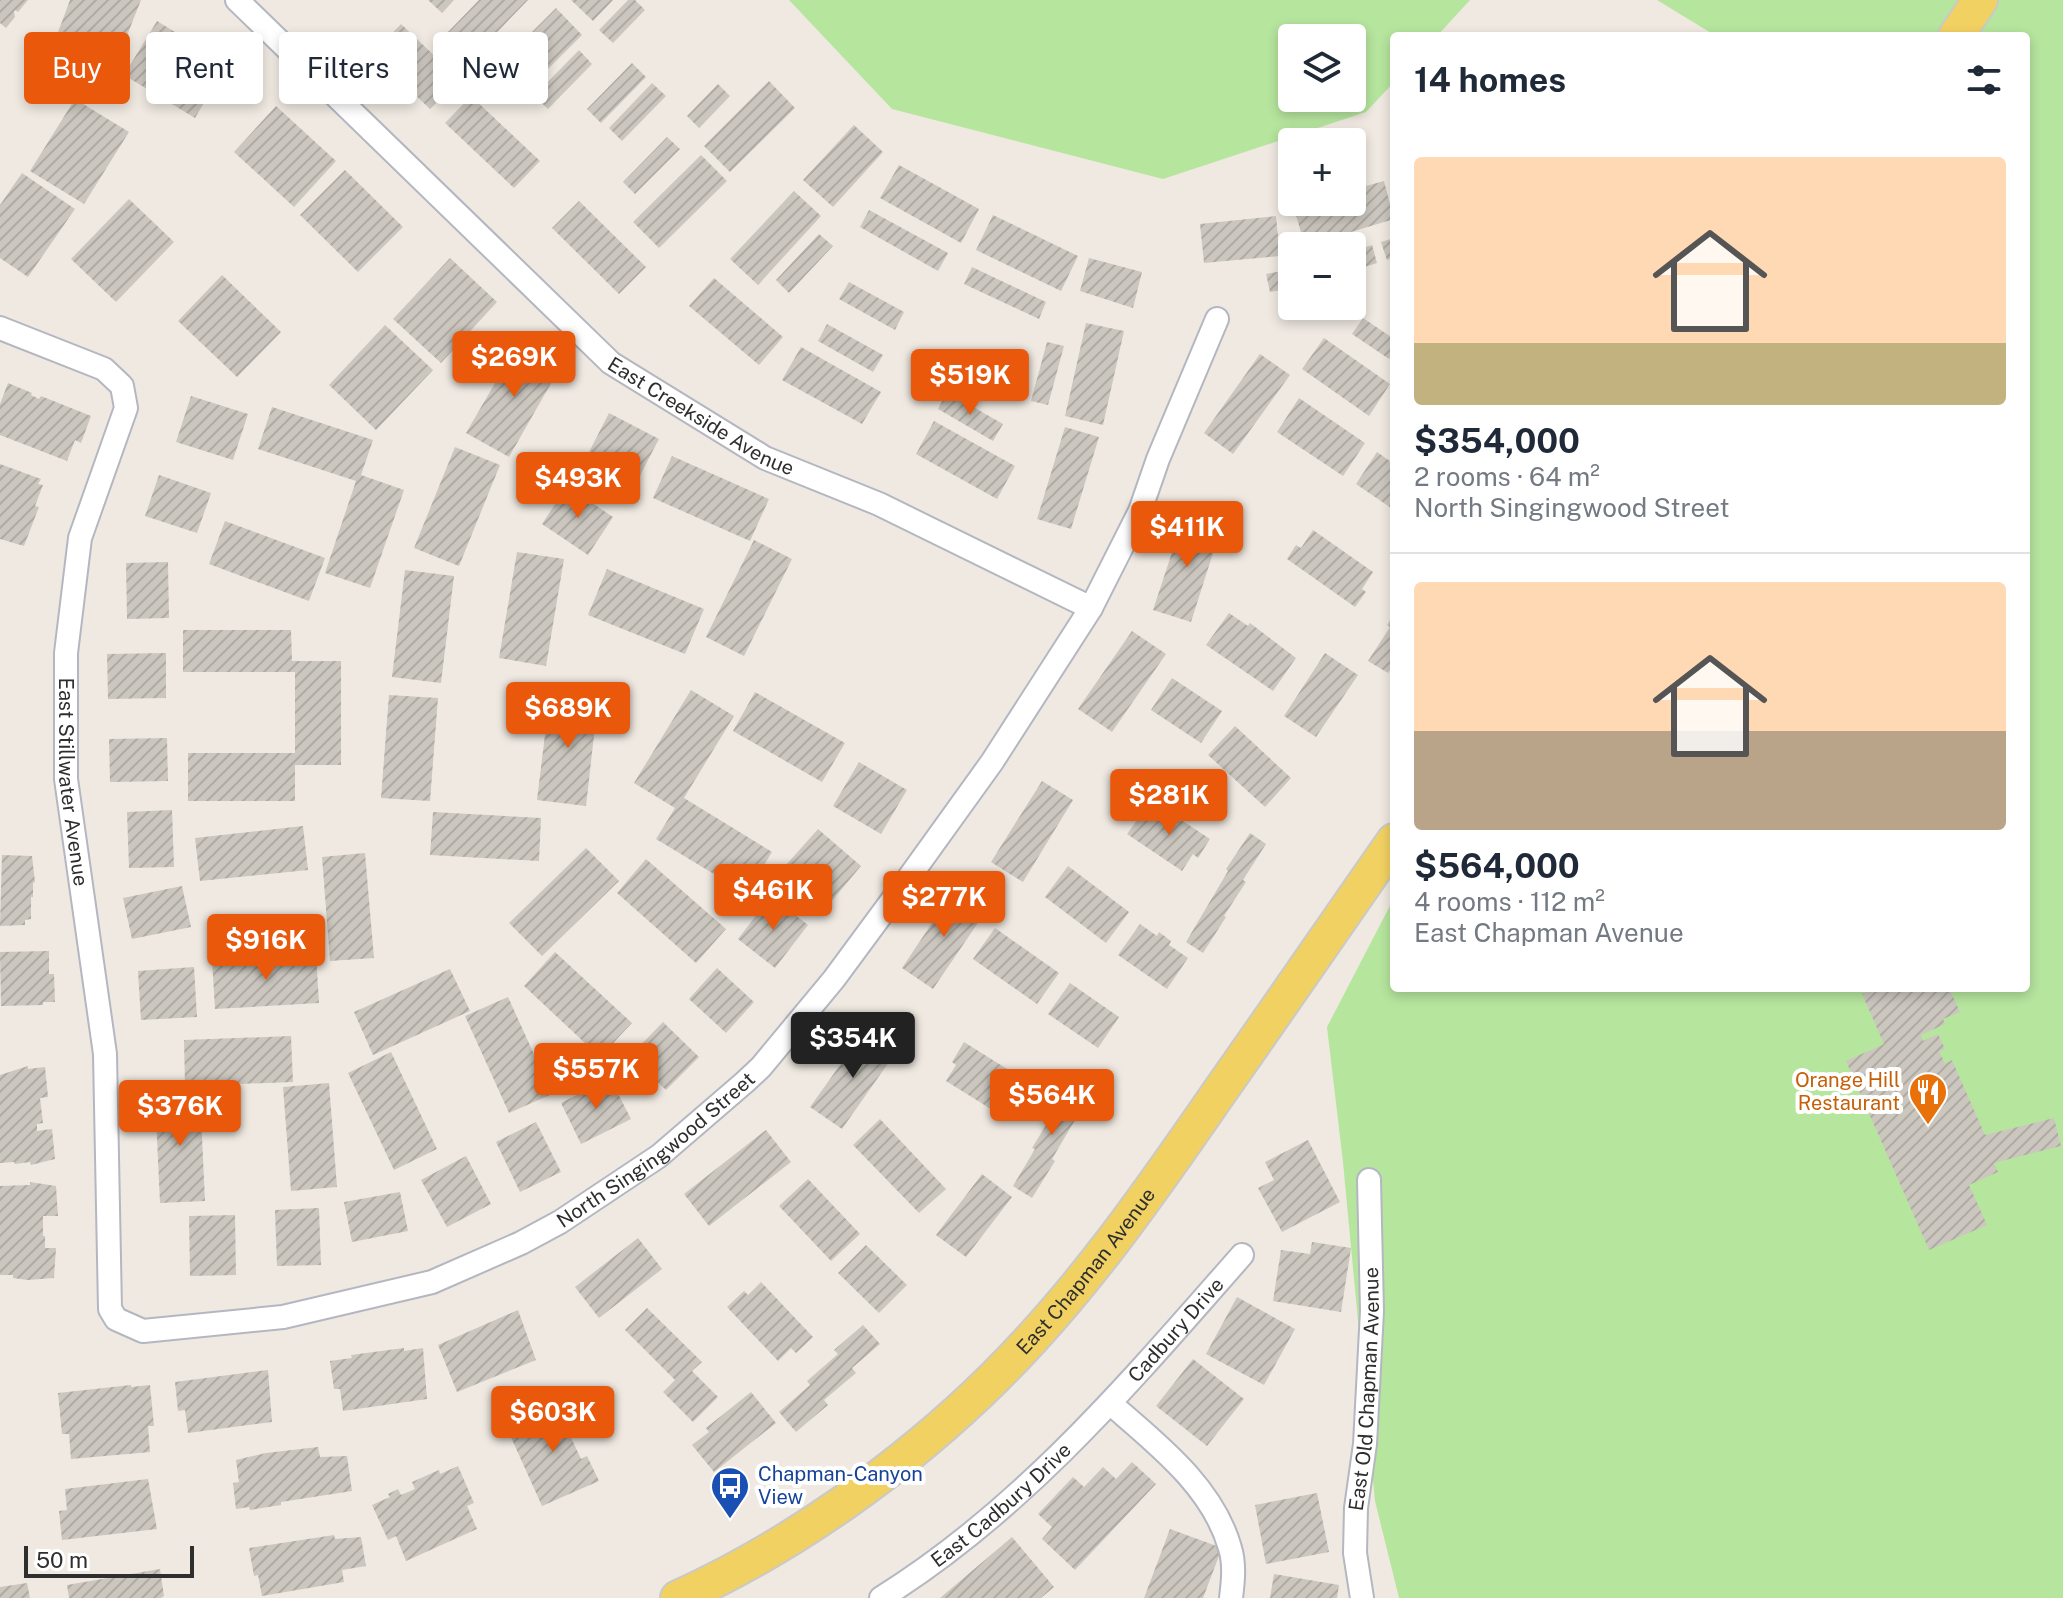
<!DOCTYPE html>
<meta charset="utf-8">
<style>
body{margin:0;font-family:"Public Sans",sans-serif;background:#f2f2f3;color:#1f2937;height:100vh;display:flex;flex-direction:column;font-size:30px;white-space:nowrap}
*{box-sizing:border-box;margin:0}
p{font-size:26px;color:#747a83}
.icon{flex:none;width:44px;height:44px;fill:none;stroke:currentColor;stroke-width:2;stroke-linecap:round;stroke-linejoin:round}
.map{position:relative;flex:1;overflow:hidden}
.details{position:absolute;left:1390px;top:32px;width:640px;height:960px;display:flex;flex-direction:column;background:#fff;border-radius:8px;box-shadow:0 4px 12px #0003}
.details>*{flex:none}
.hud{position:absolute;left:24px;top:32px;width:760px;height:72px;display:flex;gap:16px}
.tools{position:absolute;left:1278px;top:24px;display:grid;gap:16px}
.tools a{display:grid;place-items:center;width:88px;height:88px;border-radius:8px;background:#fff;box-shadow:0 4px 12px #0003;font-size:40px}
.scale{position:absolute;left:24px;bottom:20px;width:170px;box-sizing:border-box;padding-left:8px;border:4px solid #2e2e2e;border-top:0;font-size:22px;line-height:28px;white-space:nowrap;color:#2e2e2e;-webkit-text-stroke:6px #fff;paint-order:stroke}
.price{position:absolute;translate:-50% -68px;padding:0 18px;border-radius:8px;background:#ea580c;color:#fff;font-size:26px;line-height:52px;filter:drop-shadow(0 2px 4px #0008)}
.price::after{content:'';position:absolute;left:50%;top:48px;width:24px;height:18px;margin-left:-12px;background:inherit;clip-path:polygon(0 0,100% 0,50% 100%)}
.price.current{background:#222;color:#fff}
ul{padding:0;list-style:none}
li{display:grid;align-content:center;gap:16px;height:424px;padding:0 24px}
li+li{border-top:2px solid #e0e1e3}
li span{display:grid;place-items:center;height:248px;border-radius:8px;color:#555}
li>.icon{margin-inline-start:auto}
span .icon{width:144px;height:144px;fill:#fffc;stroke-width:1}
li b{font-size:34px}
h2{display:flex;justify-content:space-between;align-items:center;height:96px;padding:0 24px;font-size:34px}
.tag{padding:0 28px;border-radius:8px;background:#fff;box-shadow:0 4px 12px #0003;font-size:28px;line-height:72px}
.tag.current{background:#ea580c;color:#fff}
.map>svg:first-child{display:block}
.grass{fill:#b6e59e;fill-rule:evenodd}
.building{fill:url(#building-hatch)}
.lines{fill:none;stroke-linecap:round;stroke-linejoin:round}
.minor-casing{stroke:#b4b7c1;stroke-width:26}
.primary-casing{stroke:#c9c9c9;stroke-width:38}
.minor{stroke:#fff;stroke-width:22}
.primary{stroke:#f2d163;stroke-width:34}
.labels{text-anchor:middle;stroke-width:8;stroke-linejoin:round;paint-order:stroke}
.street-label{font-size:20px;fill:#2e2e2e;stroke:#fff}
.food-label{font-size:20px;fill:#c56008;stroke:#fff;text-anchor:end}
.transit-label{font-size:20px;fill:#164399;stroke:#fff;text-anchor:start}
</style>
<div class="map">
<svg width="2063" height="1598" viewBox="0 0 2063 1598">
<defs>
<pattern id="building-hatch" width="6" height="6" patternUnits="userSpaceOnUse" patternTransform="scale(2)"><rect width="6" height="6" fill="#cbc7bf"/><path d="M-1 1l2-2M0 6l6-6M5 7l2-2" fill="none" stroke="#afaba4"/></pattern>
</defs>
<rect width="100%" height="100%" fill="#efe9e1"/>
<path class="grass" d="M 789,0 L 1470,0 L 1437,36 L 1394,36 L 1394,82 L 1366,112 L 1163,179 L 892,109 ZM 1292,38 L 1352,38 L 1352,98 L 1292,98 Z
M 1657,0 L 2063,0 L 2063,1598 L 1399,1598 L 1375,1501 L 1343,1162 L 1327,1027 L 1394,898 L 1394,988 L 2026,988 L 2026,36 L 1716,36 Z"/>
<path class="building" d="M 0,0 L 28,0 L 18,12 L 15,10 L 14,12 L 15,17 L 6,28 L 0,23 Z
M 70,0 L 141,0 L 115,66 L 54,43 Z
M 428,0 L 454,0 L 442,13 Z
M 479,0 L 528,0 L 472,58 L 446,34 Z
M 571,0 L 613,0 L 593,21 Z
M 628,0 L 635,0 L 645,10 L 613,43 L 599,30 Z
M 556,8 L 582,35 L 515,102 L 489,75 Z
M 157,21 L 227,64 L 195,118 L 124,75 Z
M 401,24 L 459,79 L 430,109 L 372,54 Z
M 579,50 L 592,64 L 548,109 L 534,96 Z
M 632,63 L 646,77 L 601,123 L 587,109 Z
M 769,81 L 795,108 L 730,172 L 704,146 Z
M 652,83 L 666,96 L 622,141 L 609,128 Z
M 718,84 L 730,96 L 699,128 L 687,116 Z
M 471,96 L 540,161 L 514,188 L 445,123 Z
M 75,99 L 129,132 L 84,204 L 30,171 Z
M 276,106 L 336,161 L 294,207 L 234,152 Z
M 854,125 L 883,152 L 833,207 L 803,180 Z
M 667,137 L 680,149 L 635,194 L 623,182 Z
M 701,155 L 727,181 L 659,248 L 633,222 Z
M 899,165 L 979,209 L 961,243 L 880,198 Z
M 345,170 L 403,227 L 358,272 L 300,215 Z
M 22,173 L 75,209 L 28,277 L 0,258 L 0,205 Z
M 1384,181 L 1394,219 L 1305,246 L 1295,212 L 1329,202 L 1352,202 L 1352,190 Z
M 794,191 L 821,216 L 758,285 L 730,259 Z
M 129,199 L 174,242 L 116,302 L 71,259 Z
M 579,201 L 646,267 L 619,294 L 552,228 Z
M 869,210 L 948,253 L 938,271 L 860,227 Z
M 993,215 L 1078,256 L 1061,291 L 976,250 Z
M 1276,216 L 1280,256 L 1204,263 L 1200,224 Z
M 819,234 L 833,246 L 789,293 L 776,280 Z
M 1394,238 L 1394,257 L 1387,260 L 1381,242 Z
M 1372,245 L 1377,263 L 1352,271 L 1352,252 Z
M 450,258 L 497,302 L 441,363 L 393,319 Z
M 1089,258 L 1142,272 L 1133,308 L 1080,291 Z
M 972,267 L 1046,302 L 1039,319 L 964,284 Z
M 1292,269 L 1292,288 L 1270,292 L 1266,274 Z
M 222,275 L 281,332 L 237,377 L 178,321 Z
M 714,278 L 783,337 L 759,365 L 689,306 Z
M 849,282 L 904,312 L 895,330 L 839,299 Z
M 1363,318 L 1394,339 L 1394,351 L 1389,359 L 1352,334 Z
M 1086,323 L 1124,331 L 1103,425 L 1065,416 Z
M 827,324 L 883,355 L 873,372 L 818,341 Z
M 385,325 L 433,370 L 376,430 L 329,385 Z
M 1324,338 L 1390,384 L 1369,416 L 1302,369 Z
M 520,340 L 562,364 L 509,457 L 466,433 Z
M 1047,342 L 1064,346 L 1048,405 L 1031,401 Z
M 801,347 L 881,392 L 862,424 L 782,380 Z
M 970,351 L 1005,371 L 995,389 L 960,369 Z
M 1260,354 L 1290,375 L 1233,454 L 1204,433 Z
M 8,383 L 32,393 L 31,395 L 39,399 L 41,396 L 91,416 L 81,443 L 75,440 L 67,461 L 0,435 L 0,404 Z
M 947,392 L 1003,424 L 993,441 L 938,409 Z
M 191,396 L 248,414 L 233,460 L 176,442 Z
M 1299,398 L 1365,443 L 1343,476 L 1277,432 Z
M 272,407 L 373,440 L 361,475 L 404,490 L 370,588 L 325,573 L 356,481 L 258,449 Z
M 609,413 L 659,439 L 636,483 L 586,458 Z
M 934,421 L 1015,466 L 997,499 L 916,454 Z
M 1065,427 L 1099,437 L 1071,529 L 1037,519 Z
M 455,447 L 500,465 L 459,566 L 414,548 Z
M 1377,452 L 1394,464 L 1394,510 L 1356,484 Z
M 672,456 L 769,499 L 750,541 L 653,498 Z
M 0,464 L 41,479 L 38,484 L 43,485 L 35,506 L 39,507 L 24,546 L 0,539 Z
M 159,475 L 211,493 L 197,533 L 145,516 Z
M 567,486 L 613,517 L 588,555 L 542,524 Z
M 1184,516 L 1221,528 L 1191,622 L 1153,610 Z
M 225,521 L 325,558 L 309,601 L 209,564 Z
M 1313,530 L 1373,572 L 1362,589 L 1366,592 L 1355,607 L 1287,559 L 1296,545 L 1301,548 Z
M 754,540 L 792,559 L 744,656 L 706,637 Z
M 517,552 L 564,559 L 546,666 L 499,658 Z
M 168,562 L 169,618 L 127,619 L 126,563 Z
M 607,569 L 704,609 L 685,654 L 588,615 Z
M 405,570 L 454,576 L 441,683 L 392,677 Z
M 1229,613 L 1248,626 L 1250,623 L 1296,658 L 1273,691 L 1206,645 Z
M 1394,614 L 1394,664 L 1388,673 L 1368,661 L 1390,627 L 1387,625 Z
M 183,630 L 291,630 L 292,661 L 341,661 L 341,765 L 295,765 L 295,801 L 188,801 L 188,753 L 295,753 L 295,672 L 183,672 Z
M 1132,631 L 1166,654 L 1112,732 L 1078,709 Z
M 166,653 L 166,698 L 108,699 L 107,654 Z
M 1325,653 L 1358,675 L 1316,737 L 1284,716 Z
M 1172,678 L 1222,711 L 1201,743 L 1151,710 Z
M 691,690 L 734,716 L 684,798 L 772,852 L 747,894 L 656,839 L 675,808 L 634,783 Z
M 755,692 L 845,743 L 822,782 L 733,731 Z
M 550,694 L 598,700 L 586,806 L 537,800 Z
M 389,695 L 438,698 L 430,801 L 381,798 Z
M 1235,726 L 1291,778 L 1265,807 L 1208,755 Z
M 167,738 L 168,781 L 110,782 L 109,739 Z
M 859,762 L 907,790 L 881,834 L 833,806 Z
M 1042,781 L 1073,800 L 1023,882 L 991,862 Z
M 1157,804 L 1210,839 L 1198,858 L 1193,854 L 1182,871 L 1127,834 L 1140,816 L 1146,820 Z
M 172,810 L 174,867 L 129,868 L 127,812 Z
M 433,812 L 541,818 L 539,861 L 430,855 Z
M 303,826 L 308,870 L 200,881 L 195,838 Z
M 818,829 L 861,866 L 830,903 L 786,865 Z
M 1250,833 L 1266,844 L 1243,880 L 1246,882 L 1224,916 L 1226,917 L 1203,953 L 1186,942 L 1228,871 L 1226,869 Z
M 586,848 L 619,881 L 542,956 L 509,923 Z
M 365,853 L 374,958 L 330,961 L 322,857 Z
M 2,855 L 32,856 L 35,882 L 33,883 L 33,897 L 31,897 L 31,919 L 25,920 L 25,925 L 0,926 Z
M 646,859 L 726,929 L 696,963 L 617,893 Z
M 1068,866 L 1129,912 L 1106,943 L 1045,897 Z
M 182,886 L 191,927 L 132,939 L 123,898 Z
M 954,890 L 986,911 L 933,989 L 902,968 Z
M 771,896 L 808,925 L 775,968 L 738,939 Z
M 1140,924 L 1157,936 L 1159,932 L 1171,941 L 1169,945 L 1188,958 L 1167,989 L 1118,955 Z
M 995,928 L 1059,973 L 1037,1004 L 973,959 Z
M 49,951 L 49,974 L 54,974 L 55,1002 L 43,1002 L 43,1005 L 1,1006 L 0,952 Z
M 555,952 L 632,1023 L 600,1057 L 524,986 Z
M 316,954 L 319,1003 L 215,1009 L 212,960 Z
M 194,967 L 197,1017 L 141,1020 L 138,971 Z
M 717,968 L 754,1002 L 726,1033 L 689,999 Z
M 450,969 L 470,1011 L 373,1055 L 354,1012 Z
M 1070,983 L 1119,1017 L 1098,1048 L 1048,1014 Z
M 1877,988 L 1949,988 L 1960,1012 L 1943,1019 L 1945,1024 L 1921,1035 L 1923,1041 L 1938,1034 L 1945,1049 L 1939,1051 L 1945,1064 L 1952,1060 L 1985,1135 L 2054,1118 L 2061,1146 L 1994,1163 L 1998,1172 L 1969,1185 L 1987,1225 L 1929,1250 L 1846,1061 L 1884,1044 L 1862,994 Z
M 508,997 L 552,1094 L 509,1113 L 465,1016 Z
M 663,1022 L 699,1057 L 666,1090 L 630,1056 Z
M 865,1030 L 896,1052 L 842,1129 L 810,1107 Z
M 291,1036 L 293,1082 L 185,1086 L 184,1040 Z
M 964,1042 L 1033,1085 L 1010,1121 L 946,1081 L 956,1065 L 952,1062 Z
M 391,1052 L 437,1149 L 394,1170 L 348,1073 Z
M 28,1066 L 28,1069 L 45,1067 L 48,1097 L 40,1098 L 43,1123 L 37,1124 L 37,1131 L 52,1129 L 55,1159 L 31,1165 L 30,1162 L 15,1164 L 14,1162 L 0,1163 L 0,1075 Z
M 1073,1074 L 1090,1085 L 1071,1118 L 1075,1120 L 1052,1159 L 1055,1161 L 1032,1198 L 1013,1186 L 1035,1149 L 1032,1148 L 1054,1112 L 1051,1110 Z
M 610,1078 L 631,1119 L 581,1144 L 561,1103 Z
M 329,1083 L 337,1187 L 291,1191 L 283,1087 Z
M 200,1094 L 205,1201 L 160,1203 L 155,1096 Z
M 880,1119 L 946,1189 L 919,1213 L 853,1145 Z
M 536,1122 L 561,1172 L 520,1192 L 496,1142 Z
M 766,1130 L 791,1162 L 709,1226 L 684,1194 Z
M 1308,1140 L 1340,1202 L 1282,1232 L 1258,1188 L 1274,1180 L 1265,1162 Z
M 466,1156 L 491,1204 L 447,1227 L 421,1180 Z
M 982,1174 L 1012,1197 L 966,1257 L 936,1235 Z
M 808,1179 L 860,1234 L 831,1261 L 779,1206 Z
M 30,1182 L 56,1186 L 58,1216 L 43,1216 L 43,1236 L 45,1236 L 45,1248 L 56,1248 L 54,1278 L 28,1280 L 13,1278 L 13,1275 L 0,1275 L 0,1186 L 30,1185 Z
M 400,1192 L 408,1231 L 352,1242 L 344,1202 Z
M 319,1208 L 321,1265 L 277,1266 L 275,1210 Z
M 235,1215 L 236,1275 L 190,1276 L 189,1216 Z
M 638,1238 L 662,1269 L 599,1318 L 575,1287 Z
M 1312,1242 L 1351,1248 L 1341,1312 L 1273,1301 L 1281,1250 L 1310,1254 Z
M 866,1245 L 907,1285 L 879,1313 L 838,1273 Z
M 761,1282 L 813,1337 L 796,1353 L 791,1348 L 778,1361 L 727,1307 L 744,1291 L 748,1295 Z
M 1237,1297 L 1295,1329 L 1264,1385 L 1206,1354 Z
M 647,1308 L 702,1362 L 692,1371 L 718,1397 L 693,1422 L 663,1392 L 675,1380 L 625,1330 Z
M 518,1310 L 536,1360 L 457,1392 L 438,1345 Z
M 863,1325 L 880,1344 L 852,1368 L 856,1373 L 824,1400 L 828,1405 L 796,1432 L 779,1412 L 810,1385 L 807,1381 L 838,1354 L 834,1350 Z
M 404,1348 L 404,1351 L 423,1348 L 427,1399 L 343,1411 L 340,1389 L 334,1389 L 330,1361 L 352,1358 L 351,1355 Z
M 1193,1359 L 1244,1399 L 1207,1446 L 1156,1406 Z
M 268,1370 L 272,1422 L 188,1433 L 185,1410 L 178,1411 L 175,1382 Z
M 131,1385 L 131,1387 L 150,1385 L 154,1426 L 148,1426 L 150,1452 L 71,1459 L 69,1434 L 62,1434 L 58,1393 Z
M 751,1392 L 776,1423 L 714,1472 L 692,1445 L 709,1432 L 706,1428 Z
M 567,1399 L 578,1424 L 567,1429 L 581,1459 L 587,1456 L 599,1481 L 542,1506 L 509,1433 L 535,1421 L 532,1415 L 544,1409 L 543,1407 Z
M 318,1447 L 320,1457 L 347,1456 L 352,1491 L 281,1502 L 281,1505 L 250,1510 L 249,1507 L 236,1509 L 233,1483 L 239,1482 L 236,1460 L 266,1453 Z
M 1132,1462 L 1156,1484 L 1075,1570 L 1042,1539 L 1052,1527 L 1038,1514 L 1073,1477 L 1084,1487 L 1103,1467 L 1116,1479 Z
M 458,1466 L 474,1503 L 467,1506 L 477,1529 L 406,1561 L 396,1536 L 388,1540 L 372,1505 L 390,1497 L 388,1494 L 398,1489 L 401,1495 L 415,1489 L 412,1482 L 439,1470 L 440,1474 Z
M 148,1479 L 157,1529 L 62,1540 L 59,1511 L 67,1510 L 65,1489 Z
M 1317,1493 L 1329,1552 L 1266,1564 L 1255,1505 Z
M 1170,1529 L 1222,1548 L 1203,1598 L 1144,1598 Z
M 334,1535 L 335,1539 L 361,1537 L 366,1566 L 342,1570 L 344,1582 L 262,1596 L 258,1575 L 254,1576 L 249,1548 Z
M 1012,1537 L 1054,1587 L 1041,1598 L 940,1598 Z
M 160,1569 L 164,1596 L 161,1598 L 69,1598 L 67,1585 Z
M 1274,1574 L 1339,1585 L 1337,1598 L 1270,1598 Z
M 27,1583 L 30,1598 L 0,1598 L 0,1587 Z"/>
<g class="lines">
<defs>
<g id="minor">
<path id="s1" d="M 237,0 L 611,363 L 765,458 L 879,504 L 1091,608"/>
<path id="s2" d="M 0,328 L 104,369 L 122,386 L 126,408 L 80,538 L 66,653 L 66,779 L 105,1054 L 110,1309 L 116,1319 L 143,1331 L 283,1317 L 432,1282 L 521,1243 L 560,1222 L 659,1156 L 745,1082 L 761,1067 L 834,979 L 910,876 L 992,762 L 1091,608 L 1140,511 L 1158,459 L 1217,319"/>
<path d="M 1111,1404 C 1157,1444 1213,1487 1230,1548 C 1235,1564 1233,1582 1231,1598"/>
<path id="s3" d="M 881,1598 C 1024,1509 1132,1380 1242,1255"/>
<path id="s4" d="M 1362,1598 L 1355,1553 L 1356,1508 L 1365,1444 L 1372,1311 L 1369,1180"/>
</g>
<g id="primary">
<path d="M 1956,36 L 1980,0"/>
<path id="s5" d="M 678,1598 C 791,1547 905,1466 994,1378 C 1080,1293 1149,1194 1218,1094 C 1277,1010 1335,926 1394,841"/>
</g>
</defs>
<use href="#minor" class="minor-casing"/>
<use href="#primary" class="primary-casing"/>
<use href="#minor" class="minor"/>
<use href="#primary" class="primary"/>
</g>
<defs>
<symbol id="restaurant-pin" viewBox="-11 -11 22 30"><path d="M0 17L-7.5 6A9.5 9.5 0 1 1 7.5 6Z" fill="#e8710a" stroke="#fff"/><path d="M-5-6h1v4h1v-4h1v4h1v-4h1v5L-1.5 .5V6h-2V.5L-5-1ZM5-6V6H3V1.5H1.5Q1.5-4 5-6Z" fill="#fff"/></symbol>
<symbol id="bus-pin" viewBox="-11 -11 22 30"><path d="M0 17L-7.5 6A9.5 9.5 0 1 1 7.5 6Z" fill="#1a4fb4" stroke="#fff"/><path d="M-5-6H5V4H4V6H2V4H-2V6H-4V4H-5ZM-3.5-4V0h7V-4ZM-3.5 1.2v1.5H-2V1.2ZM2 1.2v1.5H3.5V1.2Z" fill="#fff"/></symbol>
</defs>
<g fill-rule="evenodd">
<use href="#restaurant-pin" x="1906" y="1070" width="44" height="60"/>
<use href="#bus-pin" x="708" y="1464" width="44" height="60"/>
</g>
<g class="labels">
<g class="street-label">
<text dy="7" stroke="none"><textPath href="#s1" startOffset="626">East Creekside Avenue</textPath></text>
<text dy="7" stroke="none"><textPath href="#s2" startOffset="542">East Stillwater Avenue</textPath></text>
<text dy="7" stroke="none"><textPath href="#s2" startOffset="1668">North Singingwood Street</textPath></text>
<text dy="7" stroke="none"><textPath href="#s5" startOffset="528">East Chapman Avenue</textPath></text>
<text dy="7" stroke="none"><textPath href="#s3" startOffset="400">Cadbury Drive</textPath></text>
<text dy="7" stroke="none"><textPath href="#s4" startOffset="210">East Old Chapman Avenue</textPath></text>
<text dy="7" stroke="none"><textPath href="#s3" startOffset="152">East Cadbury Drive</textPath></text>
</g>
<g class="food-label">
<text x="1900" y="1087">Orange Hill<tspan x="1900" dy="23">Restaurant</tspan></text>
</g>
<g class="transit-label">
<text x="758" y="1481">Chapman-Canyon<tspan x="758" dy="23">View</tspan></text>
</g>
</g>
</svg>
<div class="tools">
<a><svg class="icon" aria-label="layers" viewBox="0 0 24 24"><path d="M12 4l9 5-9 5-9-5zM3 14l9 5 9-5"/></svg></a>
<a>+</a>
<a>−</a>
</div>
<div class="scale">50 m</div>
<b class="price" style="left:514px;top:399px">$269K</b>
<b class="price" style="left:970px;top:417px">$519K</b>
<b class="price" style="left:578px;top:520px">$493K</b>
<b class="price" style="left:1187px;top:569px">$411K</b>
<b class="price" style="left:568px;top:750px">$689K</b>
<b class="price" style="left:1169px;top:837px">$281K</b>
<b class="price" style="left:773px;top:932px">$461K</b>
<b class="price" style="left:944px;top:939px">$277K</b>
<b class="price" style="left:266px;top:982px">$916K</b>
<b class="price current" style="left:853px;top:1080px">$354K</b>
<b class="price" style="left:596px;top:1111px">$557K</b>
<b class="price" style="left:1052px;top:1137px">$564K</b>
<b class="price" style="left:180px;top:1148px">$376K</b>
<b class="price" style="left:553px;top:1454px">$603K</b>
<div class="hud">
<a class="tag current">Buy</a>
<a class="tag">Rent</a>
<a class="tag">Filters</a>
<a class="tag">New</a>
</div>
<section class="details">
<h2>14 homes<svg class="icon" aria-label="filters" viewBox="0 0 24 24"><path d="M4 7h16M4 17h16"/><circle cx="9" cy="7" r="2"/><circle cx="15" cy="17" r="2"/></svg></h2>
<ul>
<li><span style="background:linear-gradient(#ffd9b3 75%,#c2b280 0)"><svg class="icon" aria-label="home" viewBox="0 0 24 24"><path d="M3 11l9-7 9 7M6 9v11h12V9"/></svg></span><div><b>$354,000</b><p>2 rooms · 64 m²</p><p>North Singingwood Street</p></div></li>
<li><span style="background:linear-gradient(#ffd9b3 60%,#b9a48a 0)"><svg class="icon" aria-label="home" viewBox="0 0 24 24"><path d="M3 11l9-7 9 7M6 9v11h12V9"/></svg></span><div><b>$564,000</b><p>4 rooms · 112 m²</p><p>East Chapman Avenue</p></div></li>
</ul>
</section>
</div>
